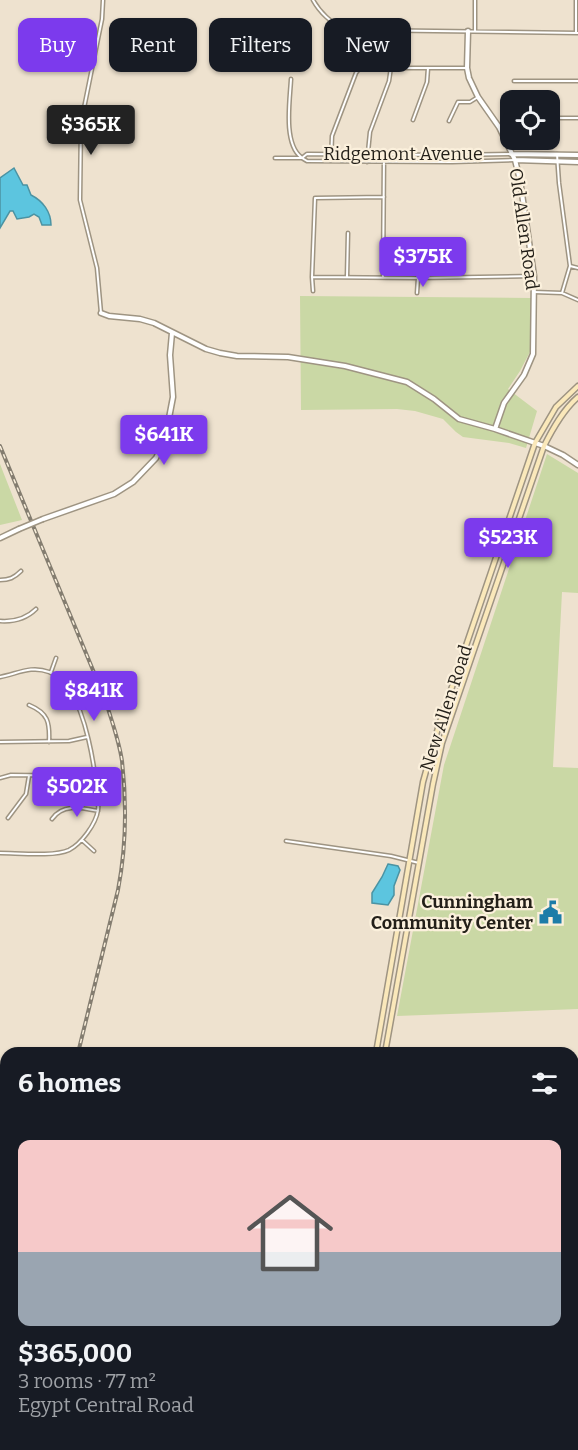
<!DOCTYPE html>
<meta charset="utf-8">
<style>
body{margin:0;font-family:Bitter,serif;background:#242831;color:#f1f3f6;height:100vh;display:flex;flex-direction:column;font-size:22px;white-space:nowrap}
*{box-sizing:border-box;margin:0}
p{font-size:20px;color:#9ea1a6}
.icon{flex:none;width:33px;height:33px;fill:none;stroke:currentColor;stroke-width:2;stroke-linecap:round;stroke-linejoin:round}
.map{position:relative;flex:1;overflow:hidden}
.side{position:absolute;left:0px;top:1047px;width:579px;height:404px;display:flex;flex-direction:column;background:#171b24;border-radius:18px 18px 0 0;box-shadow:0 2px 4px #0004}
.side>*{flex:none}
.guide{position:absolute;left:18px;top:18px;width:543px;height:54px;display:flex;gap:12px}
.fabs{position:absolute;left:500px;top:90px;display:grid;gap:12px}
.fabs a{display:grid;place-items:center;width:60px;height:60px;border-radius:12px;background:#171b24;box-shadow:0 2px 4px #0004;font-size:30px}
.price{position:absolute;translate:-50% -51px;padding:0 14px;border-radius:6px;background:#7c3aed;color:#fff;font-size:20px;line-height:39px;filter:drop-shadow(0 2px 3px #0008)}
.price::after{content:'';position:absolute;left:50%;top:36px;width:18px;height:14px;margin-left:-9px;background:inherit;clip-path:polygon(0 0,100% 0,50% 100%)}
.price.current{background:#222;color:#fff}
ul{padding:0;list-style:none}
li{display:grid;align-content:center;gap:12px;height:318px;padding:0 18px}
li+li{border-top:2px solid #363941}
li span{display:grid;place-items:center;height:186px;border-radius:12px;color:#555}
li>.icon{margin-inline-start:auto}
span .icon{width:108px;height:108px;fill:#fffc;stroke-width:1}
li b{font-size:26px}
h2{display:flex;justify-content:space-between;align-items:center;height:72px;padding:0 18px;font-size:26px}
.tag{padding:0 21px;border-radius:12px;background:#171b24;box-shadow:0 2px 4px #0004;font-size:21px;line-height:54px}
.tag.current{background:#7c3aed;color:#fff}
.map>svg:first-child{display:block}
.green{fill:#cad8a5}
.water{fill:#5cc5df;stroke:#4b93a3;stroke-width:1.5}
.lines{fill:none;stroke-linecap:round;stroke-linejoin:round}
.minor-casing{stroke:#9e9482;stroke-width:5}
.tertiary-casing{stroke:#9e9482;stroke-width:7}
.secondary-casing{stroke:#9e9482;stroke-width:7}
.minor{stroke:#fff;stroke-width:2}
.tertiary{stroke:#fff;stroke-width:4}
.secondary{stroke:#fae8ba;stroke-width:4}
.rail-casing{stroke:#847d70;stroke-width:4}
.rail{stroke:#fbf0dc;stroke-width:1.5;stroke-dasharray:4.5;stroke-linecap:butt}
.tertiary-bridge-casing{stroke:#9e9482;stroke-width:7;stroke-linecap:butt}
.tertiary-bridge{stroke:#fff;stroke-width:4}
.labels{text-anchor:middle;stroke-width:4.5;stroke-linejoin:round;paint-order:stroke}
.street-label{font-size:18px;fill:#231f18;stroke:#fbf0dc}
.poi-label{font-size:18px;font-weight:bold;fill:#231f18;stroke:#fbf0dc;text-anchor:end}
</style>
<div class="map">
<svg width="578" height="1450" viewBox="0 0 578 1450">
<rect width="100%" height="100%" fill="#eee2cf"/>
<path class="green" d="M 300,296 L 531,298 L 531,350 L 520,371 L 508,389 L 537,411 L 526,448 L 509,443 L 463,437 L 456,432 L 443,419 L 415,411 L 397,409 L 301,410 Z
M 547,454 L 578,473 L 578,593 L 562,592 L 553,767 L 578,768 L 578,1009 L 397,1016 L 444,765 Z
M 0,464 L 22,520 L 0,525 Z"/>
<path class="water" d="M 14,168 L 23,185 L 27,185 L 31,195 C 43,201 51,212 51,225 L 42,225 L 39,217 L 34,214 L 29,217 L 17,219 L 13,211 L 10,211 L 0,228 L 0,178 Z
M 388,864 L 398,866 L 400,870 L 394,886 L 394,895 L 388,905 L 372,903 L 372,893 L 382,877 Z"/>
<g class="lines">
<defs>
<path id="minor" d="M 313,0 C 319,11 332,25 345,28 C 350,29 355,29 360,30 L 578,33
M 576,0 L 576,33
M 475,31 L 475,0
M 291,79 C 290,100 283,143 301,157
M 514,81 L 578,81
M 549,118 L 578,118
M 413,120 L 427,82 L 428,68
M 449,121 L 458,102 L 470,102 L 478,97
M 499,127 L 510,121
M 511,154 L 451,155 L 307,154 L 302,158 L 307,161 L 452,162 L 515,160
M 557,154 L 559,183 L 570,266 L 562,293
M 275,158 L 302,158
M 331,160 L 332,136 L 356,73 L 360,68 L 465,68
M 367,162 L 370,132 L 389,81 L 391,67
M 570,266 L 578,268
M 312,277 L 418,278 L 534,276
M 347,277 L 348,233
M 383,277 L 384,155
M 313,291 L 312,277 L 315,198 L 384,197
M 534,292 L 562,293 L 578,300
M 417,293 L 418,278
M 101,313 L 97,268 L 80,200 L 81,123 L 102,19 L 103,0
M 0,580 C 9,580 14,578 21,571
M 0,621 C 14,622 26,619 36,609
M 51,672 L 56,658
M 0,677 C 17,674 31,665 49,672 C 57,675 65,683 70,690 C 86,716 94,761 97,792 C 97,797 99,804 98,810 C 96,824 81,844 69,850 C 54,857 17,853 0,853
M 29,705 C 48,713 50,722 49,742
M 0,742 L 69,741 L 87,737
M 0,778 L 11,775 L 95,776
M 8,818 L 26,794 L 29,776
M 52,819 C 63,803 82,808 98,811
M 82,840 L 94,851
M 286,841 L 391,856 L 419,863
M 28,1444 L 28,1450
M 76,1444 L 76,1450
M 205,1444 L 211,1450
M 331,1444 L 331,1450
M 370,1444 L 370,1450
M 181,1450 L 187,1444"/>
<path id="tertiary" d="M 468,31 L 467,68 L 469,78 L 478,97 L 499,127 L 515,160 L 520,180 L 534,276 L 533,354 L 524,375 L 504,403 L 495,429
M 511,154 L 578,155
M 515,160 L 578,162
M 101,313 L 109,316 L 140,319 L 154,323 L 206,349 L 220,353 L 237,356 L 288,357 L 345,366 L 407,382 L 434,399 L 459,419 L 495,429 L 544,446 L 563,455 L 578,465
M 43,519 L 114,494 L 133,482 L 156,458 L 165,439 L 173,397 L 170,355 L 172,333
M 0,538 L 19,529"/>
<path id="secondary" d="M 376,1053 L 423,782 L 438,728 L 535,443 L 556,407 L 578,386
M 385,1053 L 433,784 L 442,743 L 544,446 C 553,428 563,410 578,397
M 573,1089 L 578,1087
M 0,1200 L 6,1200
M 528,1450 L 528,1444
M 535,1450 L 535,1444"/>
</defs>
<use href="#minor" class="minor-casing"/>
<use href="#tertiary" class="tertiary-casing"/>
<use href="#secondary" class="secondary-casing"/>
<use href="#minor" class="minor"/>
<use href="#tertiary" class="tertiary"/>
<use href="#secondary" class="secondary"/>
<defs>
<path id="rail" d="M 0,446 L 105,699 C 111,719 119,740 122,761 C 127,805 126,848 118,890 L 78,1053
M 0,1366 L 6,1341"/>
</defs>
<use href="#rail" class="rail-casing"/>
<use href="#rail" class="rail"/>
<defs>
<path id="tertiary-bridge" d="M 19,529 L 43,519"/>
</defs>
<use href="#tertiary-bridge" class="tertiary-bridge-casing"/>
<use href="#tertiary-bridge" class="tertiary-bridge"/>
</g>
<defs>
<symbol id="civic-bare" viewBox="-9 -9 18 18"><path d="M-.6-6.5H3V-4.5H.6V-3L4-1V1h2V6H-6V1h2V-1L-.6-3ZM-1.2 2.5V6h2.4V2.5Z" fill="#1c7ca8" stroke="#fbf0dc" stroke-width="2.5" paint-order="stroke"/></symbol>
</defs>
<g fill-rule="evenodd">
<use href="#civic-bare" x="534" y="896" width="33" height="33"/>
</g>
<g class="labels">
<g class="street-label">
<text x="403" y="160">Ridgemont Avenue</text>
<text transform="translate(524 229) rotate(82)" y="6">Old Allen Road</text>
<text transform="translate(446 708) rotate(-72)" y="6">New Allen Road</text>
</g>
<g class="poi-label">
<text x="533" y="908">Cunningham<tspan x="533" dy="21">Community Center</tspan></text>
</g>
</g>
</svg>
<div class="fabs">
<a><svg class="icon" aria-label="locate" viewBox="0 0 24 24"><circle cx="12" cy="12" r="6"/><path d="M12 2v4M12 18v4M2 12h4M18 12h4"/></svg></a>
</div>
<b class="price current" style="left:91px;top:156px">$365K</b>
<b class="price" style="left:423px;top:288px">$375K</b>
<b class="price" style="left:164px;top:466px">$641K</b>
<b class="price" style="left:508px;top:569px">$523K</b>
<b class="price" style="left:94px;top:722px">$841K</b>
<b class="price" style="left:77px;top:818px">$502K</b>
<div class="guide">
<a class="tag current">Buy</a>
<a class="tag">Rent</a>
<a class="tag">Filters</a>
<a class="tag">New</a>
</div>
<section class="side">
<h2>6 homes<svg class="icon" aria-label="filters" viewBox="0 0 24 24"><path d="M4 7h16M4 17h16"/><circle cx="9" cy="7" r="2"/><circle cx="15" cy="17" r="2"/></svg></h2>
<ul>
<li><span style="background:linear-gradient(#f6c9c9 60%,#9aa5b1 0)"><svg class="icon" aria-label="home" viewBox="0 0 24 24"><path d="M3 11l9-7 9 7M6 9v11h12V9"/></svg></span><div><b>$365,000</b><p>3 rooms · 77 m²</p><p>Egypt Central Road</p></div></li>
</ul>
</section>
</div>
